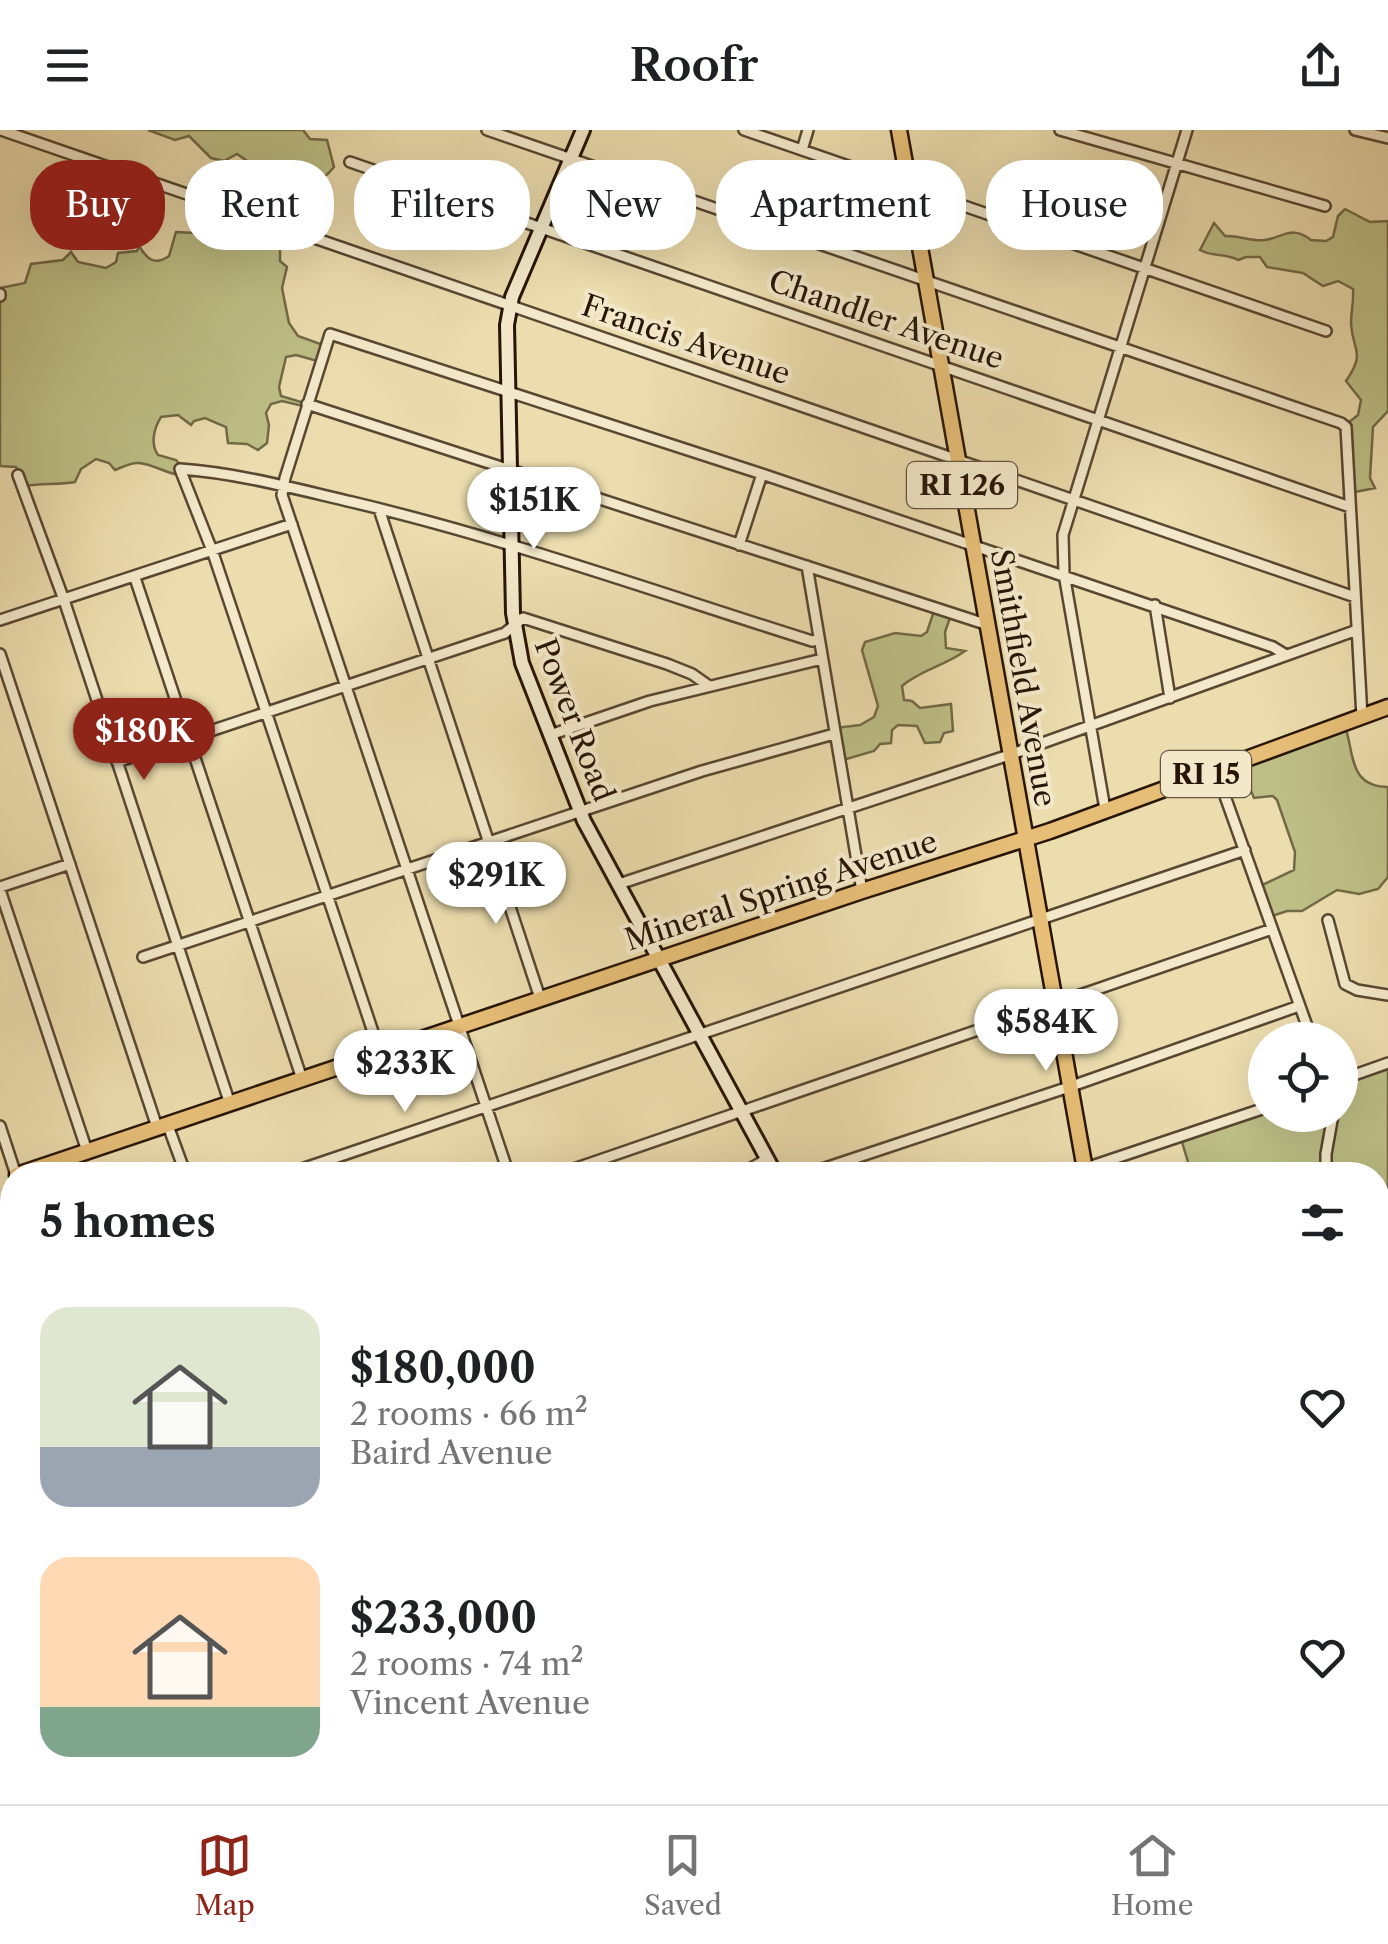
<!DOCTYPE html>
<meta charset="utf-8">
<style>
body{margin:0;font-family:"Libre Caslon Text",serif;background:#f6f6f6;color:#202124;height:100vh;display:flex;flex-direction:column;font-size:38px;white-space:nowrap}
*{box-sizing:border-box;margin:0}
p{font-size:32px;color:#757577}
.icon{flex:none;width:55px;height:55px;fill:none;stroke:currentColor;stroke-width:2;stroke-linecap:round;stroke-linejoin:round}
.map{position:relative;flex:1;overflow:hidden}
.sheet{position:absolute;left:0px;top:1032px;width:1390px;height:642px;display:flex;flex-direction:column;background:#fff;border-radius:40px 40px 0 0;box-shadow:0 10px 40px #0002}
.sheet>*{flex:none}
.guide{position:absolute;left:30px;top:30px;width:1330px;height:90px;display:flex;gap:20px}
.fabs{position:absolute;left:1248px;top:892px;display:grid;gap:20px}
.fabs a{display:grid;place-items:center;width:110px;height:110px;border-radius:50%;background:#fff;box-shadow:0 10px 40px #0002;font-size:50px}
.price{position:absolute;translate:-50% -85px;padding:0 22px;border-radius:35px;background:#fff;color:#222;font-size:32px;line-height:65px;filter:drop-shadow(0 2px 5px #0008)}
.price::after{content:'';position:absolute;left:50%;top:60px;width:30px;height:22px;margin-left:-15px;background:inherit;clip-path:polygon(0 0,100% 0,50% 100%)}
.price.active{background:#8f2418;color:#fff}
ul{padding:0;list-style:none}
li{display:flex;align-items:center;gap:30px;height:250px;padding:0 40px}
li span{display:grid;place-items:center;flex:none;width:280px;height:200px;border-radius:30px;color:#555}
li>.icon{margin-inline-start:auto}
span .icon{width:120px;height:120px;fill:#fffc;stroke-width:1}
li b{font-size:42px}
h2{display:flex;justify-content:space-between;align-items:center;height:120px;padding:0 40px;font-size:42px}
.pill{padding:0 35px;border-radius:40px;background:#fff;box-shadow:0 10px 40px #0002;font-size:35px;line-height:90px}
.pill.active{background:#8f2418;color:#fff}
header{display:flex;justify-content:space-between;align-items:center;height:130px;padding:0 40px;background:#fff;font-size:45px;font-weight:600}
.tab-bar{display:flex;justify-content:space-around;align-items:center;height:140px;border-top:2px solid #e0e0e0;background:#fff;font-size:28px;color:#757577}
.tab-bar a{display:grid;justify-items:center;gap:5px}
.tab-bar .active{color:#8f2418}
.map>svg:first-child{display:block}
.green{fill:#bdbf86;stroke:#726a46;stroke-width:2.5}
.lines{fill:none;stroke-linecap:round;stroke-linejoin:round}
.minor-casing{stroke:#594731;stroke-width:14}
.secondary-casing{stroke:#281507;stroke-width:18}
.primary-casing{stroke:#281507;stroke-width:19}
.minor{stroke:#f3e9ca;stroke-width:9}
.secondary{stroke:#f3e9ca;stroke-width:12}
.primary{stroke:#e6be77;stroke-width:14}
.labels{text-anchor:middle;stroke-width:8;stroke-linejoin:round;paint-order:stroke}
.shield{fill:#f3e9ca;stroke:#655542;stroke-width:2.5}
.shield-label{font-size:28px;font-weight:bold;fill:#281507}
.street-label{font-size:30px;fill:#281507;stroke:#f3e9ca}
</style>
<header><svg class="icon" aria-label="menu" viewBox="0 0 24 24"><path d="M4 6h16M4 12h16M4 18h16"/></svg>Roofr<svg class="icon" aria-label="share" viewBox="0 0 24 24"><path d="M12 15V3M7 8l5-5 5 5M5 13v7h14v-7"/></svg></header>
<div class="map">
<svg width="1388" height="1674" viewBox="0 0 1388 1674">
<rect width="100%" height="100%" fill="#ecddae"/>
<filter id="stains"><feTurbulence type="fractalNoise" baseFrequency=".002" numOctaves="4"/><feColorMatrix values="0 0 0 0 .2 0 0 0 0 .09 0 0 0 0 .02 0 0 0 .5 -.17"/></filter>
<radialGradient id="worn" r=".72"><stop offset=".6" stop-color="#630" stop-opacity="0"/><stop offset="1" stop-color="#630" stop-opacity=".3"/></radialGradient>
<path class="green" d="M 148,0 L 303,0 L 310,9 L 327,10 L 334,37 C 321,53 306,60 284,57 L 282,47 L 268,38 L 256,37 L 237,24 L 224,31 L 211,28 L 189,6 L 175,10 Z
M 1345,79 L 1370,92 L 1388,91 L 1388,281 L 1373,297 L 1370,348 L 1375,358 L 1350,363 L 1344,296 L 1358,285 L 1361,270 L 1346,251 C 1366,222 1353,222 1351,194 C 1351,182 1354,171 1353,159 L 1338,151 L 1323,156 L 1303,143 L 1267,137 L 1260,127 L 1246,127 L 1238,130 C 1226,123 1212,127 1200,120 L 1214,93 L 1225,106 C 1238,105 1253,112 1265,110 C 1284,107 1292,95 1311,110 L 1326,111 L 1333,107 L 1338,86 Z
M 241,84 L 288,100 L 280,118 L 280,131 L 287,137 L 282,158 L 289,193 L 298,206 L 326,216 L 321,232 L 296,225 L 286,227 L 279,257 L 281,266 L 308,274 L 307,277 L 282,271 L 271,274 L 266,283 L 269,295 L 267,313 L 258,320 L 247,314 L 228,313 L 226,297 L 205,288 L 194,291 L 191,295 L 178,285 L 161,287 C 154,298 150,314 158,325 L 176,330 L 187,342 L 187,346 C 169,346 157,335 139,333 C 131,332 123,337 115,340 L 109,333 L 96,329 L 81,339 L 75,352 C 57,355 43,353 25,356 L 16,337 L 0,336 L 0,158 L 25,153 L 31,134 L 63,130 L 71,122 L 78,132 L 106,138 L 116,132 L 118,123 L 137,121 L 139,116 C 146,127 153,137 169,126 L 176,102 L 196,103 L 205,112 L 229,111 L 236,102 Z
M 934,481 L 951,485 L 945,502 L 946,518 L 965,521 C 944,536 919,541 902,556 L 904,570 L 912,571 L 920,578 L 951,574 L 953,601 L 944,603 L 940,612 L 925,613 L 917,596 L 898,595 L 892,600 L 891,613 L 880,614 L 874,621 L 840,631 L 835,598 L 860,595 L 874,587 L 878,576 L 862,520 L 865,512 L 895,503 L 921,506 L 927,502 Z
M 1344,593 C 1355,622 1347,656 1388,657 L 1388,747 L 1378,759 L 1359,764 L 1337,760 L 1302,781 L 1287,781 L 1269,787 L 1258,757 L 1294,740 L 1295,722 L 1277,670 L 1273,666 L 1254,668 L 1239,632 Z
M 1388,938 L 1388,1674 L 1212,1674 L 1210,1663 L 1378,1662 L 1378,1045 L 1192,1045 L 1182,1012 L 1265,982 L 1265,985 L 1340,985 L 1340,955 Z"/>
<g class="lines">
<defs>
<path id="minor" d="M 1,0 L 1355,467
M 487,0 L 1341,293 L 1346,297 L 1362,587
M 744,0 L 1326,201
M 1060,0 L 1325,76
M 1355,0 L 1388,8
M 802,20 L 808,0
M 350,32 L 1350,377
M 72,111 L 97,33
M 0,164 L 0,166
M 307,274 L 985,494
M 180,339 C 238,343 296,359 352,372 C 508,409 659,463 812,511 L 818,510
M 180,339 L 213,423 L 380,923
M 18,345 L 64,470 L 230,974
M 379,379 L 540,868
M 739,415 L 762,344
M 807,436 L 862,761
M 135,448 L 302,949
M 1155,475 L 1170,568
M 0,490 L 292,394
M 0,524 L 157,997
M 550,605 L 650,571 L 822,529
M 117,632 L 505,503 L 523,488 L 667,534 L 692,544 L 709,556
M 1216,641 L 1312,910
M 1105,679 L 1064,444 L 1063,405 L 1187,0
M 619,754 L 1009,625 L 1357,500
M 0,757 L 70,734
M 0,760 L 87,1021
M 1328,790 L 1345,854 L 1357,860 L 1388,865
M 143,827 L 702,641 L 834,604
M 1340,950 L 1388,933
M 167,993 L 186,1045
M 0,996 L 16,1045
M 284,1045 L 1245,720
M 509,1045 L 282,365 L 285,348 L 330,204 L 762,344 L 1273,517 L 1286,525
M 556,1045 L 1272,799
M 739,1045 L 767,1029
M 804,1045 L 1069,957 L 1299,876
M 1065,1045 L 1265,978
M 1326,1045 L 1326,1024 L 1333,985
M 0,1141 L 12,1137
M 0,1231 L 12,1228
M 0,1320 L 12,1317
M 0,1408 L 12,1404
M 0,1497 L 12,1493
M 0,1582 L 12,1579
M 631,1662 L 633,1674
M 714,1662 L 716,1674
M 809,1662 L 815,1674
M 912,1662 L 917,1674
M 1000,1662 L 1005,1674
M 0,1670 L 24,1662
M 213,1674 L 230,1668
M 377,1674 L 415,1662
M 952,1674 L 982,1662"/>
<path id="secondary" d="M 583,0 L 512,167 L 507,195 L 513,483 L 522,533 L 584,691 L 776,1045
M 1092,1662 L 1096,1674"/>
<path id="primary" d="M 899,0 L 1086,1045
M 17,1045 L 862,761 L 1050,701 L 1388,577
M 0,1181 L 12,1223
M 142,1662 L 146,1674
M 1201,1662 L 1203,1674"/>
</defs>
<use href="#minor" class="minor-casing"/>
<use href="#secondary" class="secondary-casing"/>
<use href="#primary" class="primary-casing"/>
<use href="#minor" class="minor"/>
<use href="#secondary" class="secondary"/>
<use href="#primary" class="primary"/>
</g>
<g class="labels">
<g class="shield">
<rect x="907" y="332" width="110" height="46" rx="8"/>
<rect x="1161" y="621" width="90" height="46" rx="8"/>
</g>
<g class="shield-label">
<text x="962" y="365">RI 126</text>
<text x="1206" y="654">RI 15</text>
</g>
<g class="street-label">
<text transform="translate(886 190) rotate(19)" y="10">Chandler Avenue</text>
<text transform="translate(686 210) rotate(19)" y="10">Francis Avenue</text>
<text transform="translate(1023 548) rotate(80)" y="10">Smithfield Avenue</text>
<text transform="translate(574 590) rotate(69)" y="10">Power Road</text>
<text transform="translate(781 761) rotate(-18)" y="10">Mineral Spring Avenue</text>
</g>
</g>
<rect width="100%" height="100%" filter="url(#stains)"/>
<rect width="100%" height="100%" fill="url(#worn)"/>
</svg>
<div class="fabs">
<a><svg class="icon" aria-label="locate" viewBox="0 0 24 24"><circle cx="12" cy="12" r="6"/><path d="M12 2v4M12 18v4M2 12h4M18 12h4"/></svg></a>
</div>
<b class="price" style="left:534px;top:422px">$151K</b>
<b class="price active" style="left:144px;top:653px">$180K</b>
<b class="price" style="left:496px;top:797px">$291K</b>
<b class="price" style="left:1046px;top:944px">$584K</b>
<b class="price" style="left:405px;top:985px">$233K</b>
<div class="guide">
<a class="pill active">Buy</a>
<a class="pill">Rent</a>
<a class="pill">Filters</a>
<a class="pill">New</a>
<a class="pill">Apartment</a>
<a class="pill">House</a>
</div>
<section class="sheet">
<h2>5 homes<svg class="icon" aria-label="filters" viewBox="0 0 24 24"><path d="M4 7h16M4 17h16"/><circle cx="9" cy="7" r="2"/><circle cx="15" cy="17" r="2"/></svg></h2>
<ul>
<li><span style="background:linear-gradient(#dfe7d0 70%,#9aa5b1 0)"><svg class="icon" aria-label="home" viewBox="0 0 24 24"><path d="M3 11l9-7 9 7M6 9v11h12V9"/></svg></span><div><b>$180,000</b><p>2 rooms · 66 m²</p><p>Baird Avenue</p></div><svg class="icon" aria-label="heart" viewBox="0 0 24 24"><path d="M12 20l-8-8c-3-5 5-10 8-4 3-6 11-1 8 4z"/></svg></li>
<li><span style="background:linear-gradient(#ffd9b3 75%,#7fa58c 0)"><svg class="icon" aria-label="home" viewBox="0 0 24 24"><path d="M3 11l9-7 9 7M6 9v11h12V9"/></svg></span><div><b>$233,000</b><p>2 rooms · 74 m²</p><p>Vincent Avenue</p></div><svg class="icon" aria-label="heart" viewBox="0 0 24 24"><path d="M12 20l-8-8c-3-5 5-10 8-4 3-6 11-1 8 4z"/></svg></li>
</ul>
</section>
</div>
<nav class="tab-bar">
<a class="active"><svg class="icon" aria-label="map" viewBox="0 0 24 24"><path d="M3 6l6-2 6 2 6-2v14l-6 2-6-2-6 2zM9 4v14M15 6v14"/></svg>Map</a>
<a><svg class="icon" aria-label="saved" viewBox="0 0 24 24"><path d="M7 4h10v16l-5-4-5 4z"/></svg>Saved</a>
<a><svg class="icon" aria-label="home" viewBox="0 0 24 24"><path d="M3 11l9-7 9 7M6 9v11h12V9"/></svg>Home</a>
</nav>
